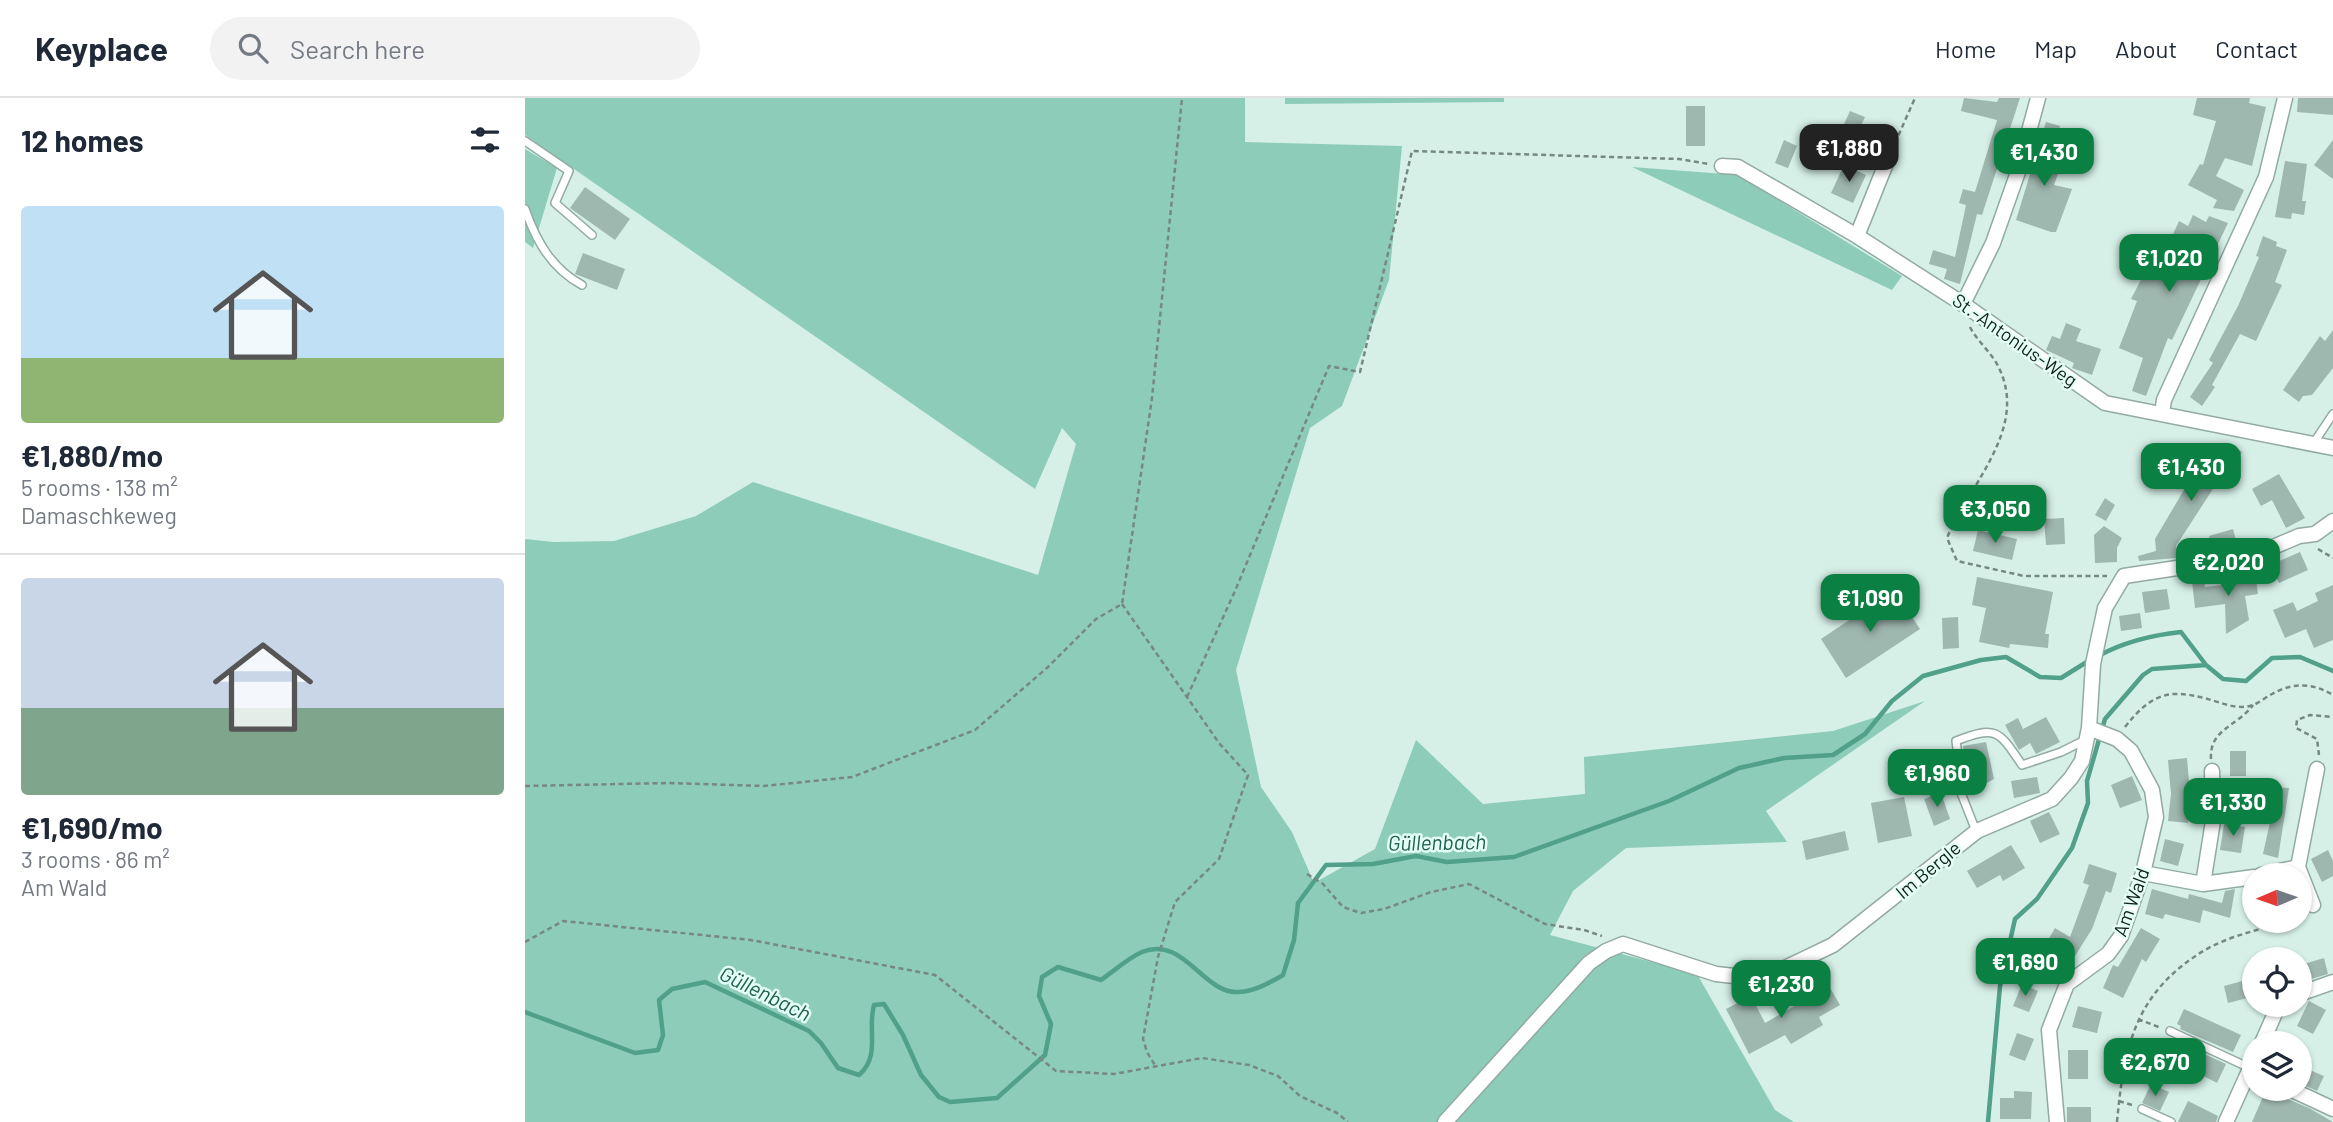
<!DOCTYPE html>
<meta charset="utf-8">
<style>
body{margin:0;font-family:Barlow,sans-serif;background:#f2f2f3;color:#1f2937;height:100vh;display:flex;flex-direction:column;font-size:26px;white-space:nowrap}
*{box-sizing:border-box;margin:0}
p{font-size:23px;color:#747a83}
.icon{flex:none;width:38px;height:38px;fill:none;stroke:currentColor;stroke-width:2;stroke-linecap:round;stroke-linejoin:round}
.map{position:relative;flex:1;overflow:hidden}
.panel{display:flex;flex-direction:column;background:#fff;width:525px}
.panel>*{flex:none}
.needle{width:46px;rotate:268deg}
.buttons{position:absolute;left:1717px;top:765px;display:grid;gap:14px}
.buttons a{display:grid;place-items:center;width:70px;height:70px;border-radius:50%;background:#fff;box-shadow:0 2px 5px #0004;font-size:35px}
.price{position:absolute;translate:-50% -60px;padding:0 16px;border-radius:14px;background:#0b8043;color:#fff;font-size:23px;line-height:46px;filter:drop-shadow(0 2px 4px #0008)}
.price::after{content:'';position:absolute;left:50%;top:42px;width:21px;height:16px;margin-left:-10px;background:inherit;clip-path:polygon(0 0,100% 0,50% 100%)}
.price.selected{background:#222;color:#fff}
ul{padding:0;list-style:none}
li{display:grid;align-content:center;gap:14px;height:371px;padding:0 21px}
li+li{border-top:2px solid #e0e1e3}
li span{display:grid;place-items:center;height:217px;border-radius:7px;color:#555}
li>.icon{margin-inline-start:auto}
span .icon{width:126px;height:126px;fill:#fffc;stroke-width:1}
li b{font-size:30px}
h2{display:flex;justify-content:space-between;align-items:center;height:84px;padding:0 21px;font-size:30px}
header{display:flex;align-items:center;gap:42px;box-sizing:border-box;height:98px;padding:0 35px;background:#fff;border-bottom:2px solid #e0e1e3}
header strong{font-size:33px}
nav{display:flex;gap:38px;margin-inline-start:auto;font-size:24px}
.search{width:490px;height:63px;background:#f2f2f3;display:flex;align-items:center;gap:18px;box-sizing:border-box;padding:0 24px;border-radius:38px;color:#747a83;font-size:26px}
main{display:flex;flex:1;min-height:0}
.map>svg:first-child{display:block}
.green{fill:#8dccb9}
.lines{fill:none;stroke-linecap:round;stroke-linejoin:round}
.stream{stroke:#50a08a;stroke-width:4.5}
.building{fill:#9eb7af}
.service-casing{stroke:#91aaa2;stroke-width:10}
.minor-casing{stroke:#91aaa2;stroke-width:17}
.path{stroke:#768882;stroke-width:2.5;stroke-dasharray:5 3.5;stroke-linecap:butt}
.service{stroke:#fff;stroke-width:7}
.minor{stroke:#fff;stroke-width:14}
.labels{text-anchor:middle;stroke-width:5;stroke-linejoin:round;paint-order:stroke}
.street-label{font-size:19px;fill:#16201d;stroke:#e3fef5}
.water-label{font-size:21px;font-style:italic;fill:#216050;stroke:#e3fef5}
</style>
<header>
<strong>Keyplace</strong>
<div class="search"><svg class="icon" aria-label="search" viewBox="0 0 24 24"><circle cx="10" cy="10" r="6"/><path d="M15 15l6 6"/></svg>Search here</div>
<nav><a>Home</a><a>Map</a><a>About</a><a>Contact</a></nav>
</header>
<main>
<section class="panel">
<h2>12 homes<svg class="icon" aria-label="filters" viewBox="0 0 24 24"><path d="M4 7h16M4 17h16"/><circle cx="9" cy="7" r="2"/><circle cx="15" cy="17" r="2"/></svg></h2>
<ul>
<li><span style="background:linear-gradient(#bfe0f5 70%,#8fb573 0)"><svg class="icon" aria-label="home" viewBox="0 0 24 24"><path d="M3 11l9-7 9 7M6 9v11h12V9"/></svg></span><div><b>€1,880/mo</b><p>5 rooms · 138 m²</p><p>Damaschkeweg</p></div></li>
<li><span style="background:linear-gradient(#c9d6e8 60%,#7fa58c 0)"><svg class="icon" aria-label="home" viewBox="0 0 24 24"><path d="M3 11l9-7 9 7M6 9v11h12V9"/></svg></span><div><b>€1,690/mo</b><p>3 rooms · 86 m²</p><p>Am Wald</p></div></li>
</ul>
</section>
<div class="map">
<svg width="1808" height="1024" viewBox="0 0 1808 1024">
<rect width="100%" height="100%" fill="#d6f0e8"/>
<path class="green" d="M 0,0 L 720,0 L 720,44 L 877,48 L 864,182 L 817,308 L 785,330 L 711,572 L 736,689 L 767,734 L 789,785 L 850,751 L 891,642 L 958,706 L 1060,696 L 1059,659 L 1308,633 L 1400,603 L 1241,713 L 1262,744 L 1101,750 L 1048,793 L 1025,837 L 1172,876 L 1250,1012 L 1269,1024 L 0,1024 L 0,441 L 28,444 L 89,443 L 171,418 L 228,384 L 513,477 L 551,346 L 537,330 L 510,391 L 0,37 Z
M 760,0 L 979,0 L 979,4 L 760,6 Z
M 0,51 L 32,70 L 8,150 L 0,144 Z
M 1107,69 L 1213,77 L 1377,178 L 1367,192 Z"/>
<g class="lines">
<path class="stream" d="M 1573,558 C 1599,544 1627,537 1656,534 L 1681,567 L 1698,581 L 1721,583 L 1747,560 L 1775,559 L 1808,573
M 0,914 L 110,955 L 133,952 L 138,937 L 134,902 L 147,891 L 180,884 L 284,933 L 296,945 L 313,970 L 334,977 C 356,958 342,931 349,907 L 359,906 L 378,937 L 396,977 L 414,999 L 425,1004 L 472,1000 L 520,957 L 526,926 L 514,898 L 517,879 L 533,869 L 576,882 C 589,873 603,860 617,854 C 658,837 678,895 712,894 C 729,894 744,885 758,877 L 769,842 L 773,805 L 801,767 L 848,766 L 891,758 L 922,764 L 989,759 L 1144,703 L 1214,670 L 1259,660 L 1308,657 L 1340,636 L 1367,603 L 1398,578 L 1456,562 L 1481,559 L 1515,579 L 1536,580 L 1565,562
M 1463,1024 L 1475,888 L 1490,821 L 1512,801 L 1547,750 L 1563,705 L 1562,683 L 1580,621 L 1618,577 L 1627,571 L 1681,567"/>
</g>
<path class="building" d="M 1439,0 L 1472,4 L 1474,0 L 1495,0 L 1457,117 L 1452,116 L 1435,186 L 1419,181 L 1422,171 L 1404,166 L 1408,152 L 1430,159 L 1441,107 L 1434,105 L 1438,91 L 1450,94 L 1472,22 L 1436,13 Z
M 1672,0 L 1725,0 L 1724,5 L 1741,9 L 1727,68 L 1700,60 L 1691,78 L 1719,92 L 1709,113 L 1688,110 L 1692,102 L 1663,87 L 1675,66 L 1678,67 L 1691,23 L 1668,17 Z
M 1773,0 L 1808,0 L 1808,17 L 1772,14 Z
M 1161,8 L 1180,8 L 1180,48 L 1161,48 Z
M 1325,13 L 1340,19 L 1330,41 L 1315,35 Z
M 1521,24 L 1535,28 L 1524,67 L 1535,70 L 1529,87 L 1547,91 L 1531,134 L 1526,134 L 1491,122 Z
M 1299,29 L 1313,36 L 1305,54 L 1291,47 Z
M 1259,42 L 1272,48 L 1263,70 L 1250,65 Z
M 1808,42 L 1808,81 L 1789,67 Z
M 1760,63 L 1782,66 L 1777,103 L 1781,103 L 1779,117 L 1767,115 L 1766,121 L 1750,119 Z
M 1319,67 L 1341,77 L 1328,105 L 1306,95 Z
M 60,89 L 105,121 L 90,142 L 45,110 Z
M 1668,117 L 1681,124 L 1684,118 L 1703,125 L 1647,242 L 1643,240 L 1621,298 L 1607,293 L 1618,260 L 1594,250 L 1612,203 L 1606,201 L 1619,176 L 1629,179 L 1654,123 L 1663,128 Z
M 1738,138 L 1752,144 L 1751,148 L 1762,152 L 1750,184 L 1757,187 L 1731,243 L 1715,236 L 1687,287 L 1690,289 L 1677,308 L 1665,299 L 1688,265 L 1684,262 L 1713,208 L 1734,159 L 1731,158 Z
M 58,155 L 100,171 L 92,192 L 50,176 Z
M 1541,225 L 1556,231 L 1551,243 L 1576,251 L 1567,277 L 1547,270 L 1549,265 L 1521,252 L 1527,238 L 1535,241 Z
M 1808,232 L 1808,270 L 1787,297 L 1778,298 L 1774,304 L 1758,292 L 1795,238 L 1800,243 Z
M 1705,346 L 1717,354 L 1710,365 L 1706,363 L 1651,448 L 1652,460 L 1614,463 L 1613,458 L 1631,453 L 1630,441 L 1682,353 L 1689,357 L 1691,353 L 1698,357 Z
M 1754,376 L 1780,420 L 1761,430 L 1747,402 L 1736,408 L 1727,391 Z
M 1580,400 L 1590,407 L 1581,423 L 1570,417 Z
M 1539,420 L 1540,446 L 1521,447 L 1519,421 Z
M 1579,428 L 1597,440 L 1592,450 L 1592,464 L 1570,465 L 1569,437 Z
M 1708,431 L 1713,450 L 1689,455 L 1684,438 Z
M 1453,432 L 1492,441 L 1487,462 L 1448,453 Z
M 1775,454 L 1783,472 L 1754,485 L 1745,467 Z
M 1730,474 L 1733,496 L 1720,498 L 1724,522 L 1701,536 L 1700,506 L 1670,510 L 1667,483 L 1679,482 L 1680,489 L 1707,486 L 1705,478 Z
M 1452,479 L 1528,494 L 1520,536 L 1524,536 L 1523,550 L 1485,546 L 1484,550 L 1454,544 L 1461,510 L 1447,507 Z
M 1808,487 L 1808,542 L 1789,550 L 1781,531 L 1760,540 L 1748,512 L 1768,504 L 1772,513 L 1793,503 L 1790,495 Z
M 1642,491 L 1645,511 L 1620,515 L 1617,494 Z
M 1369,492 L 1395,531 L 1321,580 L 1296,541 Z
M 1615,515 L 1617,530 L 1596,533 L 1594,518 Z
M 1433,519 L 1434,550 L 1418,551 L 1417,520 Z
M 1521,619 L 1535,644 L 1511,656 L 1505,645 L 1494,652 L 1480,627 L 1493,620 L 1498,631 Z
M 1461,644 L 1469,681 L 1447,693 L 1438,648 Z
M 1705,653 L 1721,653 L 1721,678 L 1705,678 Z
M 1662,660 L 1665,695 L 1663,725 L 1643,723 L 1646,696 L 1643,662 Z
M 1607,678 L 1617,702 L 1595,710 L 1586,687 Z
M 1512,679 L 1515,695 L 1489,700 L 1486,683 Z
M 1747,689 L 1764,690 L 1753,760 L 1738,756 L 1747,715 L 1744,714 Z
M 1416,695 L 1425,721 L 1409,728 L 1399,701 Z
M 1379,699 L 1387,738 L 1353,745 L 1346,705 Z
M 1524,714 L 1535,736 L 1515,745 L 1505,723 Z
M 1699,726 L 1720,729 L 1716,755 L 1695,752 Z
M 1320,733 L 1324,752 L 1281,762 L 1277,743 Z
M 1640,741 L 1659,746 L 1653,768 L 1635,763 Z
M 1486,747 L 1500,770 L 1478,783 L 1475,777 L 1452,790 L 1442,773 Z
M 1803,752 L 1808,763 L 1808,778 L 1797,784 L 1786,761 Z
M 1564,766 L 1592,775 L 1586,795 L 1581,793 L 1567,831 L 1545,866 L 1529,856 L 1532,850 L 1522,844 L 1530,830 L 1545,839 L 1564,787 L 1558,785 Z
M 1627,791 L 1663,801 L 1664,796 L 1697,805 L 1700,793 L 1710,791 L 1705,820 L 1678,812 L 1675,825 L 1640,816 L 1638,821 L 1620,816 Z
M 1616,830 L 1635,841 L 1621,864 L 1617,861 L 1598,900 L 1578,890 L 1588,867 L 1593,869 Z
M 1799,860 L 1803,876 L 1783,882 L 1779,866 Z
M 1721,882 L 1726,899 L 1703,905 L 1699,888 Z
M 1497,886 L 1513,893 L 1504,914 L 1488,908 Z
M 1304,888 L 1315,907 L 1294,919 L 1298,927 L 1266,946 L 1260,937 L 1224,956 L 1201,911 L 1226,898 L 1240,925 Z
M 1784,903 L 1801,912 L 1788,936 L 1772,928 Z
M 1553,908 L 1577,914 L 1572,935 L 1547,929 Z
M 1659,911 L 1716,937 L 1708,954 L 1655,931 L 1656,928 L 1652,926 Z
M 1492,935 L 1509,941 L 1500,963 L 1484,957 Z
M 1647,941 L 1701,966 L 1692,985 L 1639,958 Z
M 1543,952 L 1563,952 L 1563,981 L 1543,981 Z
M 1780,970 L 1799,978 L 1792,993 L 1774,985 Z
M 1626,986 L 1644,994 L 1635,1013 L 1617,1005 Z
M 1741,992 L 1784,1010 L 1808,1024 L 1727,1024 Z
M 1489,993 L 1507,994 L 1506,1021 L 1475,1021 L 1475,1000 L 1489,1000 Z
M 1663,1003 L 1693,1018 L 1691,1024 L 1653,1024 Z
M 1542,1009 L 1566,1009 L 1566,1024 L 1542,1024 Z"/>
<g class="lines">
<defs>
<path id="service" d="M 0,43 L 44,73 L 30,105 L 67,137
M 0,111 C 11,143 27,171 57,187
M 1788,346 L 1808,316
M 1451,733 L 1427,672 L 1434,664 L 1431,643 C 1472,627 1474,633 1497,667 L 1536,654 L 1562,641
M 1645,933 L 1725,970
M 1617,1011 L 1646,1024"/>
<path id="minor" d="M 1197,68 L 1213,69 L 1332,138 L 1438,206 L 1580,305 L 1808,350
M 1332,138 L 1364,58
M 1438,206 L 1468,145 L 1493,74 L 1513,0
M 1637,315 L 1639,302 L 1741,79 L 1760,0
M 1773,769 L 1788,807
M 1618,775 L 1678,786 L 1688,723 L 1687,673
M 1736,777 L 1773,769 L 1792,671
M 1678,786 L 1729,779
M 1774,896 L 1808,884
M 1737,945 L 1754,906
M 1763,990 L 1808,1011
M 920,1024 L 1064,865 L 1081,853 L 1098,846 L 1191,876 L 1237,881 L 1308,847 L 1452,733 L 1527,701 L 1546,680 L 1557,663 L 1564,630 L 1568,566 L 1580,510 L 1599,478 L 1725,459 L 1774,438 L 1790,436 L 1808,423
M 1532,1024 L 1524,932 L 1542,886 L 1583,856 L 1596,838 L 1618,775 L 1631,719 L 1627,692 L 1606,653 L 1592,641 L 1564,630
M 1701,1024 L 1729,962"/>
</defs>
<use href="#service" class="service-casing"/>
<use href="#minor" class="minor-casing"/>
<path class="path" d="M 1370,45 L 1390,0
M 1445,229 C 1452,243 1466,254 1473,268 C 1505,330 1444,386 1422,440 L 1432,463 L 1499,478 L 1582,478
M 1793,451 L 1808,460
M 597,506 L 694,645 L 723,677 L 694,761 L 650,804 L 633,859 L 618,941 L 622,954 L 631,969
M 662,599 L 710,493 L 804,268 L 835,274 L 887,53 L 1154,61 L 1184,66
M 1600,629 C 1631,589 1651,591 1696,605 C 1705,608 1718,611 1728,607 C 1734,605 1741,599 1747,596 C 1768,584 1788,585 1808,597
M 1794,657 L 1792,641 L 1771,630 L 1772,622 L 1785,617 L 1808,619
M 1686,661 C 1684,631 1713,628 1728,607
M 0,688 L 143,685 L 239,688 L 327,679 L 450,632 L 523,569 L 571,521 L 597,506 L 627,300 L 657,0
M 782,776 L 798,786 L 818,809 L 836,815 L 859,811 L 906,794 L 944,786 L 1020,826 L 1059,832 L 1077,838
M 0,844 L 38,823 L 226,842 L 410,877 L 531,973 L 589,976 L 677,960 L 724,967 L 753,978 L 775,998 L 812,1015 L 823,1024
M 1613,921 L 1636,930
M 1594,1003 L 1607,1007
M 1592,1024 C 1599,948 1610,894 1680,852 C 1706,837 1738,831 1766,822"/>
<use href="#service" class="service"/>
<use href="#minor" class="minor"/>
</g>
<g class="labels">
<g class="street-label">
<text transform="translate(1490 242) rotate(35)" y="7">St.-Antonius-Weg</text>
<text transform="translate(1403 772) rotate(-40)" y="7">Im Bergle</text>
<text transform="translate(1606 804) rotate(-70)" y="7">Am Wald</text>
</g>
<g class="water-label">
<text transform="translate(912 745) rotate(-1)" y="7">Güllenbach</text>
<text transform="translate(240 896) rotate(26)" y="7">Güllenbach</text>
</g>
</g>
</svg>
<div class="buttons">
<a><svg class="needle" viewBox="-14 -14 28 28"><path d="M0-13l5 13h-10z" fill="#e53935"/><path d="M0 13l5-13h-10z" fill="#747a83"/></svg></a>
<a><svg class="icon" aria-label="locate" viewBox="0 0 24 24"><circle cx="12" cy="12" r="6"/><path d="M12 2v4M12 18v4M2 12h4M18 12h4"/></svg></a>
<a><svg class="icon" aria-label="layers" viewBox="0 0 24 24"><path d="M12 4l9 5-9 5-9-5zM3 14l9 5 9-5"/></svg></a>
</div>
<b class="price selected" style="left:1324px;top:86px">€1,880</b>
<b class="price" style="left:1519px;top:90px">€1,430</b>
<b class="price" style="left:1644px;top:196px">€1,020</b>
<b class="price" style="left:1666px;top:405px">€1,430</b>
<b class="price" style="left:1470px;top:447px">€3,050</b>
<b class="price" style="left:1703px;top:500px">€2,020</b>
<b class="price" style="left:1345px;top:536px">€1,090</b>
<b class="price" style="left:1412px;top:711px">€1,960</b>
<b class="price" style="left:1708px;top:740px">€1,330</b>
<b class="price" style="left:1500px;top:900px">€1,690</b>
<b class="price" style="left:1256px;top:922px">€1,230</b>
<b class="price" style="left:1630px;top:1000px">€2,670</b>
</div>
</main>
